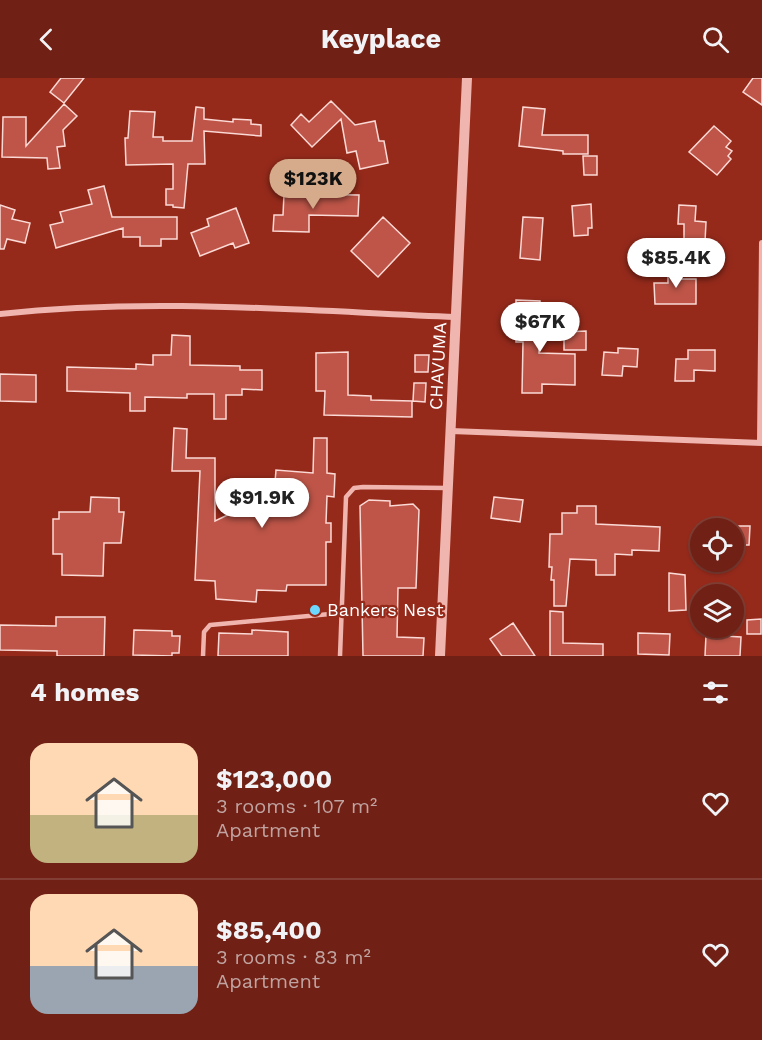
<!DOCTYPE html>
<meta charset="utf-8">
<style>
body{margin:0;font-family:"Work Sans",sans-serif;background:#75281d;color:#f1f3f6;height:100vh;display:flex;flex-direction:column;font-size:22px;white-space:nowrap}
*{box-sizing:border-box;margin:0}
p{font-size:20px;color:#c0a3a0}
.icon{flex:none;width:33px;height:33px;fill:none;stroke:currentColor;stroke-width:2;stroke-linecap:round;stroke-linejoin:round}
.map{position:relative;height:578px;overflow:hidden}
.panel{display:flex;flex-direction:column;background:#702014;flex:1}
.panel>*{flex:none}
.fabs{position:absolute;left:690px;top:440px;display:grid;gap:12px}
.fabs a{display:grid;place-items:center;width:54px;height:54px;border-radius:50%;background:#702014;box-shadow:0 2px 4px #0004,0 0 0 2px #823e34;font-size:30px}
.price{position:absolute;translate:-50% -51px;padding:0 14px;border-radius:21px;background:#fff;color:#222;font-size:20px;line-height:39px;filter:drop-shadow(0 2px 3px #0008)}
.price::after{content:'';position:absolute;left:50%;top:36px;width:18px;height:14px;margin-left:-9px;background:inherit;clip-path:polygon(0 0,100% 0,50% 100%)}
.price.on{background:#d6ab8b;color:#111}
ul{padding:0;list-style:none}
li{display:flex;align-items:center;gap:18px;height:150px;padding:0 30px}
li+li{border-top:2px solid #823e34}
li span{display:grid;place-items:center;flex:none;width:168px;height:120px;border-radius:18px;color:#555}
li>.icon{margin-inline-start:auto}
span .icon{width:72px;height:72px;fill:#fffc;stroke-width:1}
li b{font-size:26px}
h2{display:flex;justify-content:space-between;align-items:center;height:72px;padding:0 30px;font-size:26px}
header{display:flex;justify-content:space-between;align-items:center;height:78px;padding:0 30px;background:#702014;font-size:27px;font-weight:700}
.map>svg:first-child{display:block}
.building{fill:#be5548;stroke:#fbd9d5;stroke-width:1.5}
.lines{fill:none;stroke-linecap:round;stroke-linejoin:round}
.service{stroke:#efb5ae;stroke-width:4.5}
.minor{stroke:#efb5ae;stroke-width:6}
.tertiary{stroke:#efb5ae;stroke-width:10}
.poi-dot{fill:#6dd8ff;stroke:#952a1b;stroke-width:2}
.labels{text-anchor:middle;stroke-width:4.5;stroke-linejoin:round;paint-order:stroke}
.street-label{font-size:18px;fill:#fff;stroke:#952a1b}
.poi-label{font-size:18px;fill:#fff;stroke:#952a1b;text-anchor:start}
</style>
<header><svg class="icon" aria-label="back" viewBox="0 0 24 24"><path d="M15 5l-7 7 7 7"/></svg>Keyplace<svg class="icon" aria-label="search" viewBox="0 0 24 24"><circle cx="10" cy="10" r="6"/><path d="M15 15l6 6"/></svg></header>
<div class="map">
<svg width="762" height="578" viewBox="0 0 762 578">
<rect width="100%" height="100%" fill="#952a1b"/>
<path class="building" d="M 61,0 L 84,0 L 64,25 L 50,14 Z
M 753,0 L 762,0 L 762,27 L 743,14 Z
M 331,23 L 355,47 L 375,43 L 379,63 L 384,63 L 388,85 L 360,91 L 356,73 L 347,75 L 341,41 L 312,69 L 291,47 L 301,36 L 309,44 Z
M 64,26 L 77,38 L 63,52 L 65,68 L 57,69 L 60,90 L 48,91 L 47,80 L 2,79 L 3,39 L 26,39 L 26,68 Z
M 196,29 L 204,30 L 204,41 L 233,44 L 233,41 L 251,42 L 251,46 L 261,47 L 261,58 L 204,53 L 205,86 L 188,86 L 184,130 L 173,129 L 173,127 L 166,127 L 166,111 L 173,111 L 173,86 L 126,87 L 125,60 L 128,60 L 130,33 L 155,34 L 153,59 L 163,59 L 163,63 L 192,63 Z
M 523,29 L 545,31 L 542,57 L 588,57 L 588,76 L 563,76 L 563,73 L 519,68 Z
M 714,48 L 731,63 L 726,69 L 732,73 L 728,78 L 731,81 L 717,97 L 689,74 Z
M 583,78 L 597,78 L 597,97 L 584,97 Z
M 104,108 L 112,139 L 177,139 L 177,161 L 161,161 L 161,168 L 140,168 L 140,159 L 123,159 L 123,150 L 56,170 L 50,147 L 63,144 L 60,134 L 92,126 L 88,112 Z
M 284,116 L 359,117 L 358,138 L 309,137 L 309,154 L 273,153 L 274,137 L 283,137 Z
M 591,126 L 592,150 L 588,150 L 588,157 L 574,158 L 572,128 Z
M 0,127 L 15,132 L 12,141 L 30,145 L 25,165 L 7,161 L 4,171 L 0,171 Z
M 679,127 L 696,128 L 695,143 L 706,144 L 705,164 L 684,163 L 684,146 L 678,146 Z
M 236,130 L 249,165 L 235,170 L 233,165 L 200,178 L 191,155 L 209,148 L 207,141 Z
M 383,139 L 410,165 L 378,199 L 351,173 Z
M 523,139 L 543,140 L 540,182 L 520,180 Z
M 668,188 L 680,188 L 680,201 L 696,201 L 696,226 L 655,226 L 654,205 L 668,205 Z
M 516,222 L 540,223 L 539,275 L 575,276 L 575,307 L 542,306 L 542,315 L 522,315 L 523,264 L 516,264 Z
M 586,253 L 586,272 L 564,272 L 564,254 Z
M 172,257 L 190,258 L 190,287 L 240,288 L 240,292 L 262,292 L 262,312 L 242,311 L 242,317 L 226,317 L 226,341 L 214,341 L 214,316 L 187,316 L 187,320 L 145,319 L 145,333 L 130,333 L 130,315 L 67,313 L 67,289 L 136,291 L 136,286 L 153,287 L 153,277 L 171,277 Z
M 618,270 L 638,271 L 637,289 L 623,288 L 622,298 L 602,297 L 604,274 L 618,275 Z
M 688,272 L 715,272 L 715,293 L 694,292 L 694,303 L 675,303 L 676,281 L 688,281 Z
M 348,274 L 348,317 L 371,318 L 371,322 L 412,323 L 412,339 L 324,337 L 325,313 L 316,313 L 316,275 Z
M 415,277 L 429,277 L 428,294 L 415,294 Z
M 0,296 L 36,297 L 36,324 L 0,323 Z
M 414,305 L 426,305 L 425,324 L 413,323 Z
M 174,350 L 187,351 L 186,380 L 215,380 L 215,443 L 242,430 L 243,414 L 274,416 L 276,392 L 313,395 L 314,360 L 327,360 L 327,395 L 335,396 L 334,419 L 327,418 L 326,445 L 331,445 L 331,464 L 326,464 L 326,507 L 287,507 L 286,513 L 257,512 L 256,524 L 216,521 L 215,503 L 195,502 L 200,393 L 172,393 Z
M 91,419 L 119,420 L 119,434 L 124,434 L 121,465 L 104,465 L 103,498 L 62,497 L 62,476 L 53,476 L 53,441 L 59,441 L 59,434 L 90,434 Z
M 494,419 L 523,422 L 520,444 L 491,440 Z
M 369,422 L 390,423 L 390,428 L 413,426 L 419,432 L 416,510 L 398,510 L 397,559 L 424,560 L 423,578 L 363,578 L 360,428 Z
M 577,428 L 596,428 L 596,446 L 660,449 L 659,473 L 632,472 L 632,477 L 615,476 L 615,497 L 596,497 L 596,482 L 570,481 L 566,528 L 554,528 L 554,502 L 551,502 L 552,489 L 549,489 L 550,456 L 562,456 L 562,435 L 577,435 Z
M 734,448 L 750,448 L 749,467 L 734,467 Z
M 669,495 L 685,497 L 686,532 L 669,533 Z
M 550,533 L 563,534 L 563,565 L 603,566 L 603,578 L 550,578 Z
M 56,539 L 105,539 L 104,578 L 57,578 L 57,573 L 0,572 L 0,547 L 56,548 Z
M 761,541 L 761,556 L 747,556 L 747,542 Z
M 513,545 L 535,578 L 502,578 L 490,561 Z
M 134,552 L 172,553 L 172,558 L 180,558 L 179,575 L 172,575 L 172,578 L 133,577 Z
M 252,552 L 288,554 L 288,578 L 218,578 L 219,555 L 252,556 Z
M 638,555 L 670,556 L 669,577 L 638,576 Z
M 706,557 L 741,559 L 740,578 L 705,578 Z"/>
<g class="lines">
<path class="service" d="M 203,578 L 204,554 L 210,547 L 341,535
M 340,578 L 346,419 L 354,410 L 363,409 L 447,410"/>
<path class="minor" d="M 0,236 C 151,219 305,233 456,239
M 451,353 L 762,365
M 760,365 L 762,165"/>
<path class="tertiary" d="M 440,578 L 467,0"/>
</g>
<circle class="poi-dot" cx="315" cy="532" r="6"/>
<g class="labels">
<g class="street-label">
<text transform="translate(438 288) rotate(-87)" y="6">CHAVUMA</text>
</g>
<g class="poi-label">
<text x="327" y="538">Bankers Nest</text>
</g>
</g>
</svg>
<div class="fabs">
<a><svg class="icon" aria-label="locate" viewBox="0 0 24 24"><circle cx="12" cy="12" r="6"/><path d="M12 2v4M12 18v4M2 12h4M18 12h4"/></svg></a>
<a><svg class="icon" aria-label="layers" viewBox="0 0 24 24"><path d="M12 4l9 5-9 5-9-5zM3 14l9 5 9-5"/></svg></a>
</div>
<b class="price on" style="left:313px;top:132px">$123K</b>
<b class="price" style="left:676px;top:211px">$85.4K</b>
<b class="price" style="left:540px;top:275px">$67K</b>
<b class="price" style="left:262px;top:451px">$91.9K</b>
</div>
<section class="panel">
<h2>4 homes<svg class="icon" aria-label="filters" viewBox="0 0 24 24"><path d="M4 7h16M4 17h16"/><circle cx="9" cy="7" r="2"/><circle cx="15" cy="17" r="2"/></svg></h2>
<ul>
<li><span style="background:linear-gradient(#ffd9b3 60%,#c2b280 0)"><svg class="icon" aria-label="home" viewBox="0 0 24 24"><path d="M3 11l9-7 9 7M6 9v11h12V9"/></svg></span><div><b>$123,000</b><p>3 rooms · 107 m²</p><p>Apartment</p></div><svg class="icon" aria-label="heart" viewBox="0 0 24 24"><path d="M12 20l-8-8c-3-5 5-10 8-4 3-6 11-1 8 4z"/></svg></li>
<li><span style="background:linear-gradient(#ffd9b3 60%,#9aa5b1 0)"><svg class="icon" aria-label="home" viewBox="0 0 24 24"><path d="M3 11l9-7 9 7M6 9v11h12V9"/></svg></span><div><b>$85,400</b><p>3 rooms · 83 m²</p><p>Apartment</p></div><svg class="icon" aria-label="heart" viewBox="0 0 24 24"><path d="M12 20l-8-8c-3-5 5-10 8-4 3-6 11-1 8 4z"/></svg></li>
</ul>
</section>
